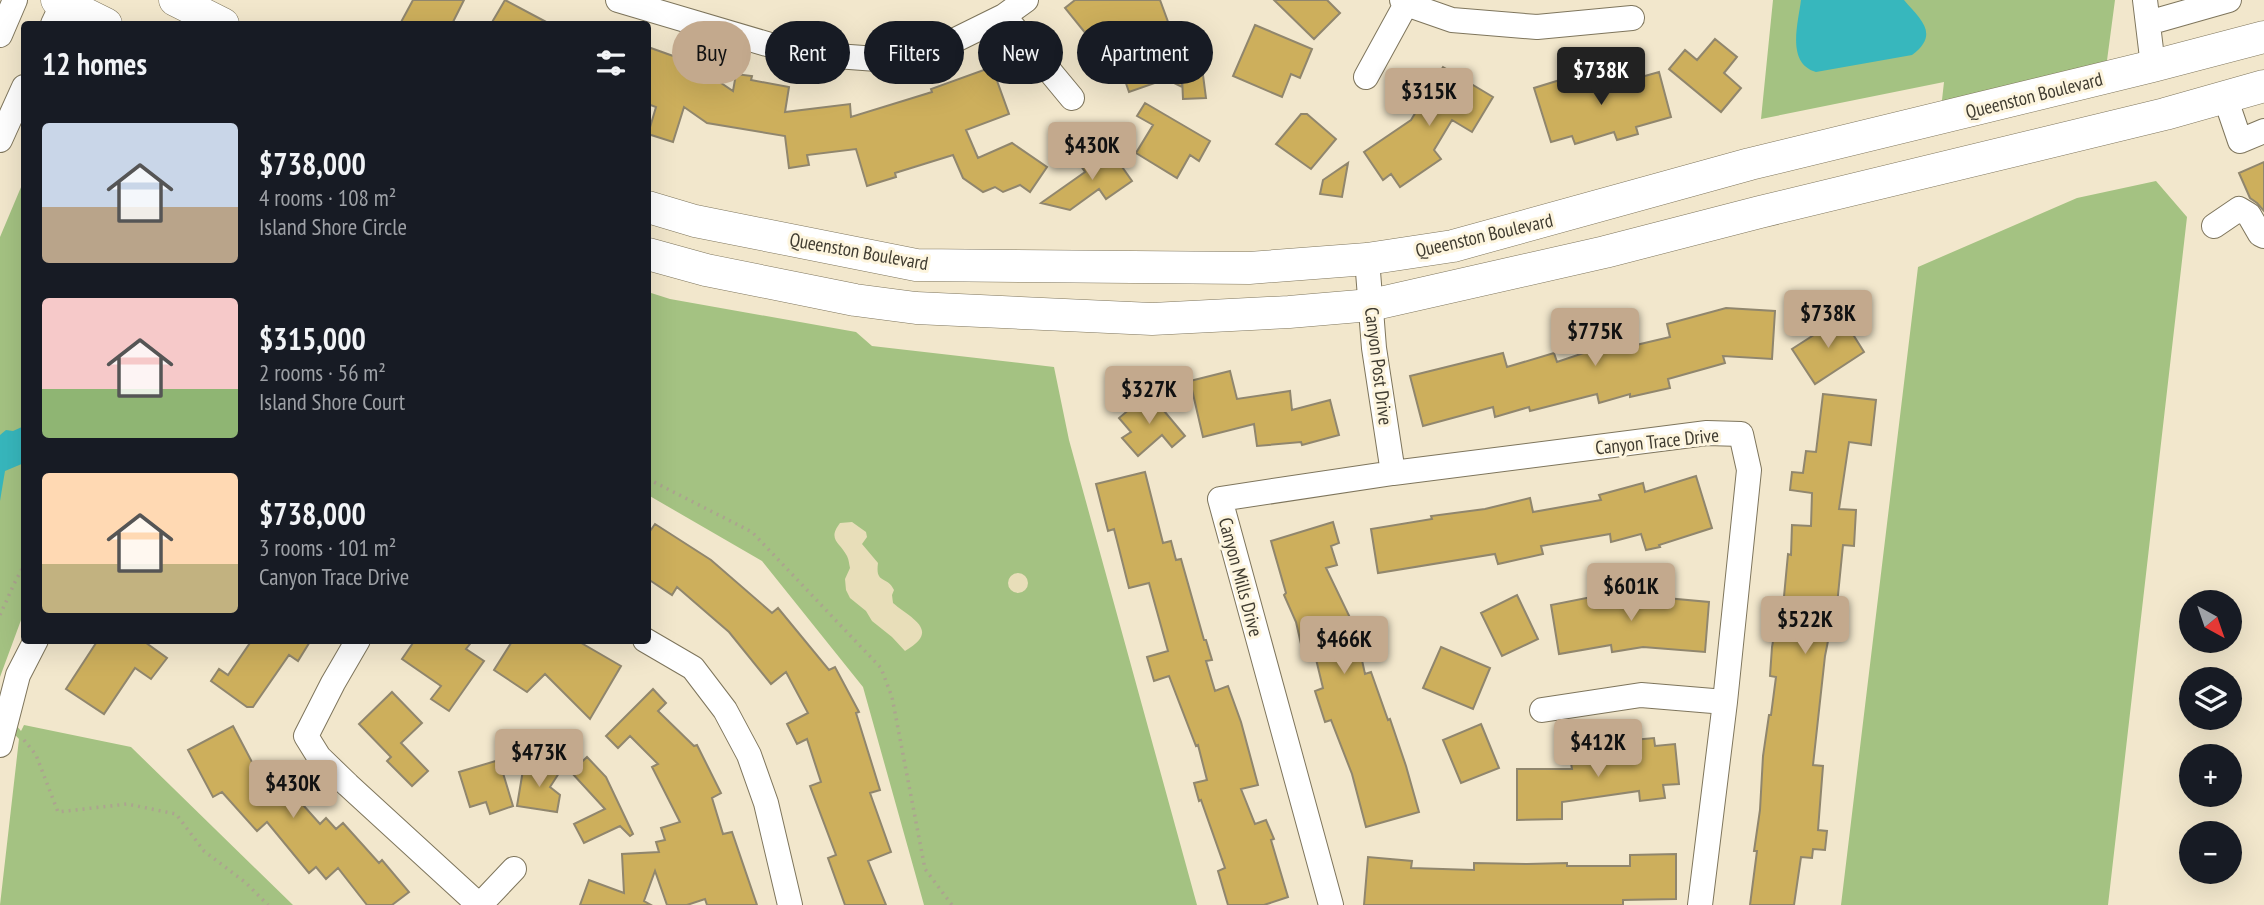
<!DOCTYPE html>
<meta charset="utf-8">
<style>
body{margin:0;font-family:"PT Sans Narrow",sans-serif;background:#20242c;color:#f1f3f6;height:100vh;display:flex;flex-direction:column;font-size:26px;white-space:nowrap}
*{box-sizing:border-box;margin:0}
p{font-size:23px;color:#9ea1a6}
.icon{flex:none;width:38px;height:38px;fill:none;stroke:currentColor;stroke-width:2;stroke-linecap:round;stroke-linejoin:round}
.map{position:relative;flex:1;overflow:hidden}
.drawer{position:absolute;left:21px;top:21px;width:630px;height:623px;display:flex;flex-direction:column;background:#171b24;border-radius:7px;box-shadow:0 7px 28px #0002}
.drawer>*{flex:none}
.hud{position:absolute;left:672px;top:21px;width:665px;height:63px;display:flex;gap:14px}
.needle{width:46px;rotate:140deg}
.fabs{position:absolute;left:2179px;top:590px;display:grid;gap:14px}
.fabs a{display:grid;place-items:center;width:63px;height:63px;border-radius:50%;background:#171b24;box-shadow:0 7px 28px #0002;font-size:35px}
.price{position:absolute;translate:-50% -60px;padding:0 16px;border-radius:7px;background:#c3a98d;color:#111;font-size:23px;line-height:46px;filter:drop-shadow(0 2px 4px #0008)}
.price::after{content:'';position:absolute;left:50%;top:42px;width:21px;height:16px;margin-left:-10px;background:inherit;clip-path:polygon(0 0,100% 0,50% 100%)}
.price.active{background:#222;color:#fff}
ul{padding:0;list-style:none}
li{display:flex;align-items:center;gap:21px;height:175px;padding:0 21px}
li span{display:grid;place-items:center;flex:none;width:196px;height:140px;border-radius:7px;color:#555}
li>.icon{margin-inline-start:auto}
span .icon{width:84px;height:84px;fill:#fffc;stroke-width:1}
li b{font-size:30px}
h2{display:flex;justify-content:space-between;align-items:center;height:84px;padding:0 21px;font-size:30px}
.chip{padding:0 24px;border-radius:32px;background:#171b24;box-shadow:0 7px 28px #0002;font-size:24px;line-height:63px}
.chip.active{background:#c3a98d;color:#111}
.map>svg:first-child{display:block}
.green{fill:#a4c282}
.sand{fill:#e8deb9}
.water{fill:#37b7bd}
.building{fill:#cdaf5c;stroke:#90866d;stroke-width:2}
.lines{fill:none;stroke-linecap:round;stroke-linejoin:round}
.minor-casing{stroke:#7e755c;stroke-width:26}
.major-casing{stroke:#7e755c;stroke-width:33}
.path{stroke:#aca48f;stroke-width:3.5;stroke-dasharray:2 5;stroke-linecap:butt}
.minor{stroke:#fff;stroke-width:24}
.major{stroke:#fff;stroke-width:32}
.labels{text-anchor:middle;stroke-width:6;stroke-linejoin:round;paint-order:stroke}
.street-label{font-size:19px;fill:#3f3b30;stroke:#fdf5de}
</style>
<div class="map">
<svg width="2264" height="905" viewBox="0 0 2264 905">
<rect width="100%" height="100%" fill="#f2e7cc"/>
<path class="green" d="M 1773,0 L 2115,0 L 2106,68 L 1941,109 L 1944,82 L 1761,119 Z
M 24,180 L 24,612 L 0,677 L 0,237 Z
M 2156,181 L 2187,217 L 2108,905 L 1841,905 L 1918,267 L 2077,198 Z
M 648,292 L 670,299 L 856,332 L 872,346 L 1054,367 L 1069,440 L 1197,905 L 924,905 L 863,687 L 762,561 L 648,495 Z
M 0,706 L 21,731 L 24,725 L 131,747 L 293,905 L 0,905 L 19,739 L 0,719 Z"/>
<path class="sand" d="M 852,522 L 866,532 L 867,537 L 862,544 L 878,563 C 875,585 887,575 894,590 L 892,595 L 893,603 C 910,618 942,630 905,651 L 892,637 L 872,621 L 866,611 L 850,598 L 846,590 L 845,579 L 850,568 C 849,564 849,560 847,556 C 840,542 827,540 840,523 Z
M1008 583a10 10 0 1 1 20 0a10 10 0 1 1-20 0Z"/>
<path class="water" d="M 1801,0 L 1904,0 C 1921,20 1940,34 1912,55 L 1816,72 C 1786,63 1798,24 1801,0 Z
M 24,426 L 24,463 L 5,471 L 0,501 L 0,435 L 6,430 L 13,431 Z"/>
<path class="building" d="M 413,0 L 464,0 L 452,24 L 400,24 Z
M 505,0 L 550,24 L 491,24 Z
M 1075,0 L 1160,0 L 1182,60 L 1182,76 L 1203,75 L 1206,98 L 1183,99 L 1182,77 L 1182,87 L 1166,79 L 1129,92 L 1119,63 L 1118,26 L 1095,45 L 1065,8 Z
M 1274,0 L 1327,0 L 1340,13 L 1314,39 Z
M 1255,25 L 1312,49 L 1300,78 L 1291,74 L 1282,97 L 1233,76 Z
M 1715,39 L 1737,57 L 1724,73 L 1741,88 L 1721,112 L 1669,69 L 1685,50 L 1697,60 Z
M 648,47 L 690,62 L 733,91 L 736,74 L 752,76 L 751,80 L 789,87 L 785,112 L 850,104 L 851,117 L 932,92 L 931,89 L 992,67 L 1009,114 L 966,130 L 978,158 L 1012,143 L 1047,167 L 1030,192 L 1020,185 L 1003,192 L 995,187 L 983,192 L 963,178 L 953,155 L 895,173 L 896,177 L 867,186 L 856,149 L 807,155 L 809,165 L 789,168 L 785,136 L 707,123 L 684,107 L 673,142 L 648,134 L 656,107 L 648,104 Z
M 1443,67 L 1493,97 L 1472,132 L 1452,120 L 1434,150 L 1441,159 L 1400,187 L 1391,174 L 1383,180 L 1364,152 L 1411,120 Z
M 1589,71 L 1595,90 L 1659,72 L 1671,117 L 1636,127 L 1638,134 L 1617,140 L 1614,132 L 1575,144 L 1572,136 L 1551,142 L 1534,88 Z
M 1145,103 L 1210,141 L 1199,161 L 1190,155 L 1177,178 L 1136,153 L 1153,125 L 1137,116 Z
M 1301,114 L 1307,114 L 1336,139 L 1311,169 L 1276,144 Z
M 1108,147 L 1132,181 L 1106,199 L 1099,189 L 1070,210 L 1041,203 L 1085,172 L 1081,166 Z
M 2264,162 L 2264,211 L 2257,203 L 2250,198 L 2239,173 Z
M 1348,163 L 1342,197 L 1320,194 L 1323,180 Z
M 1726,308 L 1775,311 L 1772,359 L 1723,356 L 1725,363 L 1668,379 L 1670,388 L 1630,397 L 1630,394 L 1599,403 L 1597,394 L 1530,411 L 1529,407 L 1495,417 L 1493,407 L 1423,426 L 1410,376 L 1503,353 L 1507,367 L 1554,353 L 1557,362 L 1634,336 L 1636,345 L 1670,337 L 1667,324 Z
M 1842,317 L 1864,352 L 1815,384 L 1792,349 Z
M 1230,371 L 1237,399 L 1290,391 L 1292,410 L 1330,400 L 1339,435 L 1302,445 L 1301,442 L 1257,446 L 1254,424 L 1203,437 L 1190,381 Z
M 1149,393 L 1185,436 L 1172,447 L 1162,435 L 1138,456 L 1122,438 L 1131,432 L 1119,418 Z
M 1823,394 L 1876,400 L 1871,445 L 1849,442 L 1839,509 L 1856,510 L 1854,546 L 1843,545 L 1836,615 L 1842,616 L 1840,633 L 1830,631 L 1825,656 L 1813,765 L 1823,766 L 1818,830 L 1827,831 L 1825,850 L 1813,849 L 1812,858 L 1801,857 L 1794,905 L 1750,905 L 1757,851 L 1754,851 L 1760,810 L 1763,756 L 1769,715 L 1771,715 L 1776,677 L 1770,676 L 1772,647 L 1779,606 L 1783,607 L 1788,554 L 1791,555 L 1792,525 L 1811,526 L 1812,493 L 1790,490 L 1792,472 L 1803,473 L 1806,451 L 1816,452 Z
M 1145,472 L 1163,543 L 1171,541 L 1176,560 L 1181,559 L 1204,640 L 1206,640 L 1212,660 L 1206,661 L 1215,691 L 1228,686 L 1241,722 L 1258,785 L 1241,789 L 1255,824 L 1266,820 L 1274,839 L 1271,840 L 1288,897 L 1264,905 L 1228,905 L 1218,871 L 1225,868 L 1201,800 L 1199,801 L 1194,783 L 1207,780 L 1198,745 L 1196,746 L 1169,676 L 1154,681 L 1147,657 L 1168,651 L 1149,583 L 1129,588 L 1114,529 L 1108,531 L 1096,484 Z
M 1696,476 L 1712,528 L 1659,545 L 1660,547 L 1646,550 L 1641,534 L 1611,542 L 1610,534 L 1541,546 L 1543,554 L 1498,564 L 1495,554 L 1378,573 L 1371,529 L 1432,519 L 1431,516 L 1485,509 L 1530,498 L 1533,512 L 1601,500 L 1599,495 L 1643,483 L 1645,492 Z
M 1333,522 L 1339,543 L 1331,546 L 1337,565 L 1326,568 L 1355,628 L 1365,674 L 1371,672 L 1388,720 L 1390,719 L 1406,766 L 1419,812 L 1366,827 L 1352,774 L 1331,720 L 1325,722 L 1315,691 L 1323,688 L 1315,655 L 1304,657 L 1296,622 L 1284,595 L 1286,593 L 1271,541 Z
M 655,524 L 711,560 L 772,613 L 778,608 L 829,670 L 835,667 L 859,712 L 856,713 L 880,790 L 870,793 L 891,852 L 868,861 L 886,905 L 845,905 L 828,858 L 836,855 L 810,786 L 821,782 L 807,739 L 797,744 L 787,724 L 808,713 L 786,672 L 771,684 L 729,632 L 677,587 L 672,595 L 648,579 L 648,534 Z
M 1625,587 L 1627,596 L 1643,593 L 1644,596 L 1709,602 L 1705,652 L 1643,647 L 1612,652 L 1611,645 L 1559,654 L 1551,605 L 1602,595 L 1602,591 Z
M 1517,595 L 1538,639 L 1502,656 L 1481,613 Z
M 98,640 L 142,640 L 167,658 L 151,679 L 135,668 L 104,714 L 66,689 Z
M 252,640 L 311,640 L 298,661 L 289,655 L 253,707 L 247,707 L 211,681 L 219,669 L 228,675 Z
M 415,640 L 473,640 L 466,649 L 484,661 L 449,711 L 431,699 L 441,686 L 402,659 Z
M 513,640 L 576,640 L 621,666 L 590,719 L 545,674 L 527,692 L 494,670 Z
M 1441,647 L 1490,668 L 1473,709 L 1423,688 Z
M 653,689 L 666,703 L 658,711 L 694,746 L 697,745 L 721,793 L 712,798 L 723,834 L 732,832 L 757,905 L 707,905 L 705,899 L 687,905 L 667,905 L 655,871 L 644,901 L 651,905 L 580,905 L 589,880 L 624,893 L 622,854 L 659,852 L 656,842 L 665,840 L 661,828 L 680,822 L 652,767 L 658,764 L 630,736 L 618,748 L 606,736 Z
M 392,692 L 422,723 L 401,743 L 428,771 L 412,786 L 387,761 L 391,757 L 359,724 Z
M 1481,724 L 1499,768 L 1461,783 L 1443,740 Z
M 233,726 L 263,783 L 269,777 L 282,792 L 287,787 L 320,824 L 326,818 L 336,829 L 343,823 L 379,863 L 382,860 L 409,892 L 392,905 L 367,905 L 338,868 L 326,879 L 316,867 L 309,873 L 267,822 L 257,831 L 222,792 L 213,797 L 188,750 Z
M 1654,738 L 1655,746 L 1675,744 L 1679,784 L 1663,785 L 1665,798 L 1640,801 L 1639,791 L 1562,802 L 1562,819 L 1517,820 L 1517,769 L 1572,769 L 1571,763 L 1601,759 L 1600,751 L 1634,746 L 1633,740 Z
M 587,757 L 606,777 L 633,834 L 630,836 L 620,826 L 584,843 L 574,824 L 605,809 L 571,772 Z
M 499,760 L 513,806 L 490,814 L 486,802 L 470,807 L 459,772 Z
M 524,764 L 561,770 L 550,787 L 560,795 L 557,812 L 517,806 Z
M 1676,854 L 1676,899 L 1623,900 L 1623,905 L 1364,905 L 1368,857 L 1412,861 L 1411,868 L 1474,870 L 1474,863 L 1527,864 L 1567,863 L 1567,866 L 1630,866 L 1630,855 Z"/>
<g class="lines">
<defs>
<path id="minor" d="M 618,0 L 777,47 L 836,56 L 877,59 L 933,51 L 1004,16 L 1026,0
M 1402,0 L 1406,4 L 1452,20 L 1537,27 L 1632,18
M 2145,0 L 2153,66
M 1004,16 L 1072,98
M 2148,23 L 2229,0
M 53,24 L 63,3
M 0,35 L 15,0
M 1366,77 L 1406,4
M 2225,97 L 2240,141 L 2264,131
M 0,140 L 24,87
M 2214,226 L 2239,209 L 2249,215 L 2260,234 L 2264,236
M 1367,259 L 1374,348 L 1393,473
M 358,640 L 333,683 L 306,736 L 319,757 L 348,785 L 479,905
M 645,640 L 693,668 L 725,710 L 749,755 L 766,803 L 790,905
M 1542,710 L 1641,695 L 1725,702
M 0,745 L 18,675 L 36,640
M 480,905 L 514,869
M 1331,905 L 1220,499 L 1393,473 L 1707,433 L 1741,434 L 1749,470 L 1725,702 L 1700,905"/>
<path id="major" d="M 57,0 L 106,24
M 175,0 L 223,24
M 648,207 L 695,221 L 916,265 L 1249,268 L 1367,259 L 1453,246 L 1750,164 L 2153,66 L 2264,37
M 648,254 L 706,270 L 855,300 L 916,308 L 1152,319 L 1289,312 L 1371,305 L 1605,252 L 1760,212 L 2165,114 L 2264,86"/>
</defs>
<use href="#minor" class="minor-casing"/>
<use href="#major" class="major-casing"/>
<path class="path" d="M 648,479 L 752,532 L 881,668 L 892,697 L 925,869 L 952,905
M 0,615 L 14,584 L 24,565
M 24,740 L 36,755 L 58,812 L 127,804 L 176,814 L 204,851 L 246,883 L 268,905"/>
<use href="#minor" class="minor"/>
<use href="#major" class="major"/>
</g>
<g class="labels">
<g class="street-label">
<text transform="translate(2034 95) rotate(-14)" y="7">Queenston Boulevard</text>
<text transform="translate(1484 235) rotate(-13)" y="7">Queenston Boulevard</text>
<text transform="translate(859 251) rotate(10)" y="7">Queenston Boulevard</text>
<text transform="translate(1379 366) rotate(83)" y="7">Canyon Post Drive</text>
<text transform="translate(1657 441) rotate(-6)" y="7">Canyon Trace Drive</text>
<text transform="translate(1241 577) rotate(75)" y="7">Canyon Mills Drive</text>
</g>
</g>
</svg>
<div class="fabs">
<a><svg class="needle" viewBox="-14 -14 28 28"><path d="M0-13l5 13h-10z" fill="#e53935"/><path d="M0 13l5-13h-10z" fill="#9ea1a6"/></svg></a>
<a><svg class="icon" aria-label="layers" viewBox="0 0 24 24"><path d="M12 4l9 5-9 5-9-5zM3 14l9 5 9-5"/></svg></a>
<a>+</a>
<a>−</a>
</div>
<b class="price active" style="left:1601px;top:107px">$738K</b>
<b class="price" style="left:1429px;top:128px">$315K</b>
<b class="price" style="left:1092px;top:182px">$430K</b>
<b class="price" style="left:1828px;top:350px">$738K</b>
<b class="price" style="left:1595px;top:368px">$775K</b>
<b class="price" style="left:1149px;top:426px">$327K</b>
<b class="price" style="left:1631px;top:623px">$601K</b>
<b class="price" style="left:1805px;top:656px">$522K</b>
<b class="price" style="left:1344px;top:676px">$466K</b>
<b class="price" style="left:1598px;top:779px">$412K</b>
<b class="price" style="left:539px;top:789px">$473K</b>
<b class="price" style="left:293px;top:820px">$430K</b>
<div class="hud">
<a class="chip active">Buy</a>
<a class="chip">Rent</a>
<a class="chip">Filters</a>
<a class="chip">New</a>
<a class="chip">Apartment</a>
</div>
<section class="drawer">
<h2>12 homes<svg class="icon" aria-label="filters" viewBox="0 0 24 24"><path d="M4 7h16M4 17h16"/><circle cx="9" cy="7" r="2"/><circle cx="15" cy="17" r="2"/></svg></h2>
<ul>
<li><span style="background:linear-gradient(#c9d6e8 60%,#b9a48a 0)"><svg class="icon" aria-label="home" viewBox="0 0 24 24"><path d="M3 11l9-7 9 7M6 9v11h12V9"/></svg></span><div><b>$738,000</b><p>4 rooms · 108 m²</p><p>Island Shore Circle</p></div></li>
<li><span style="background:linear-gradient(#f6c9c9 65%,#8fb573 0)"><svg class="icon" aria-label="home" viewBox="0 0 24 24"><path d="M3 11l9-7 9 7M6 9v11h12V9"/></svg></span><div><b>$315,000</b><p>2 rooms · 56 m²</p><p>Island Shore Court</p></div></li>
<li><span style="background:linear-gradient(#ffd9b3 65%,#c2b280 0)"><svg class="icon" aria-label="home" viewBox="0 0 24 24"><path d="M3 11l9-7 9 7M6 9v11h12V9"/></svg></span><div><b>$738,000</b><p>3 rooms · 101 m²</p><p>Canyon Trace Drive</p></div></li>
</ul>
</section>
</div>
